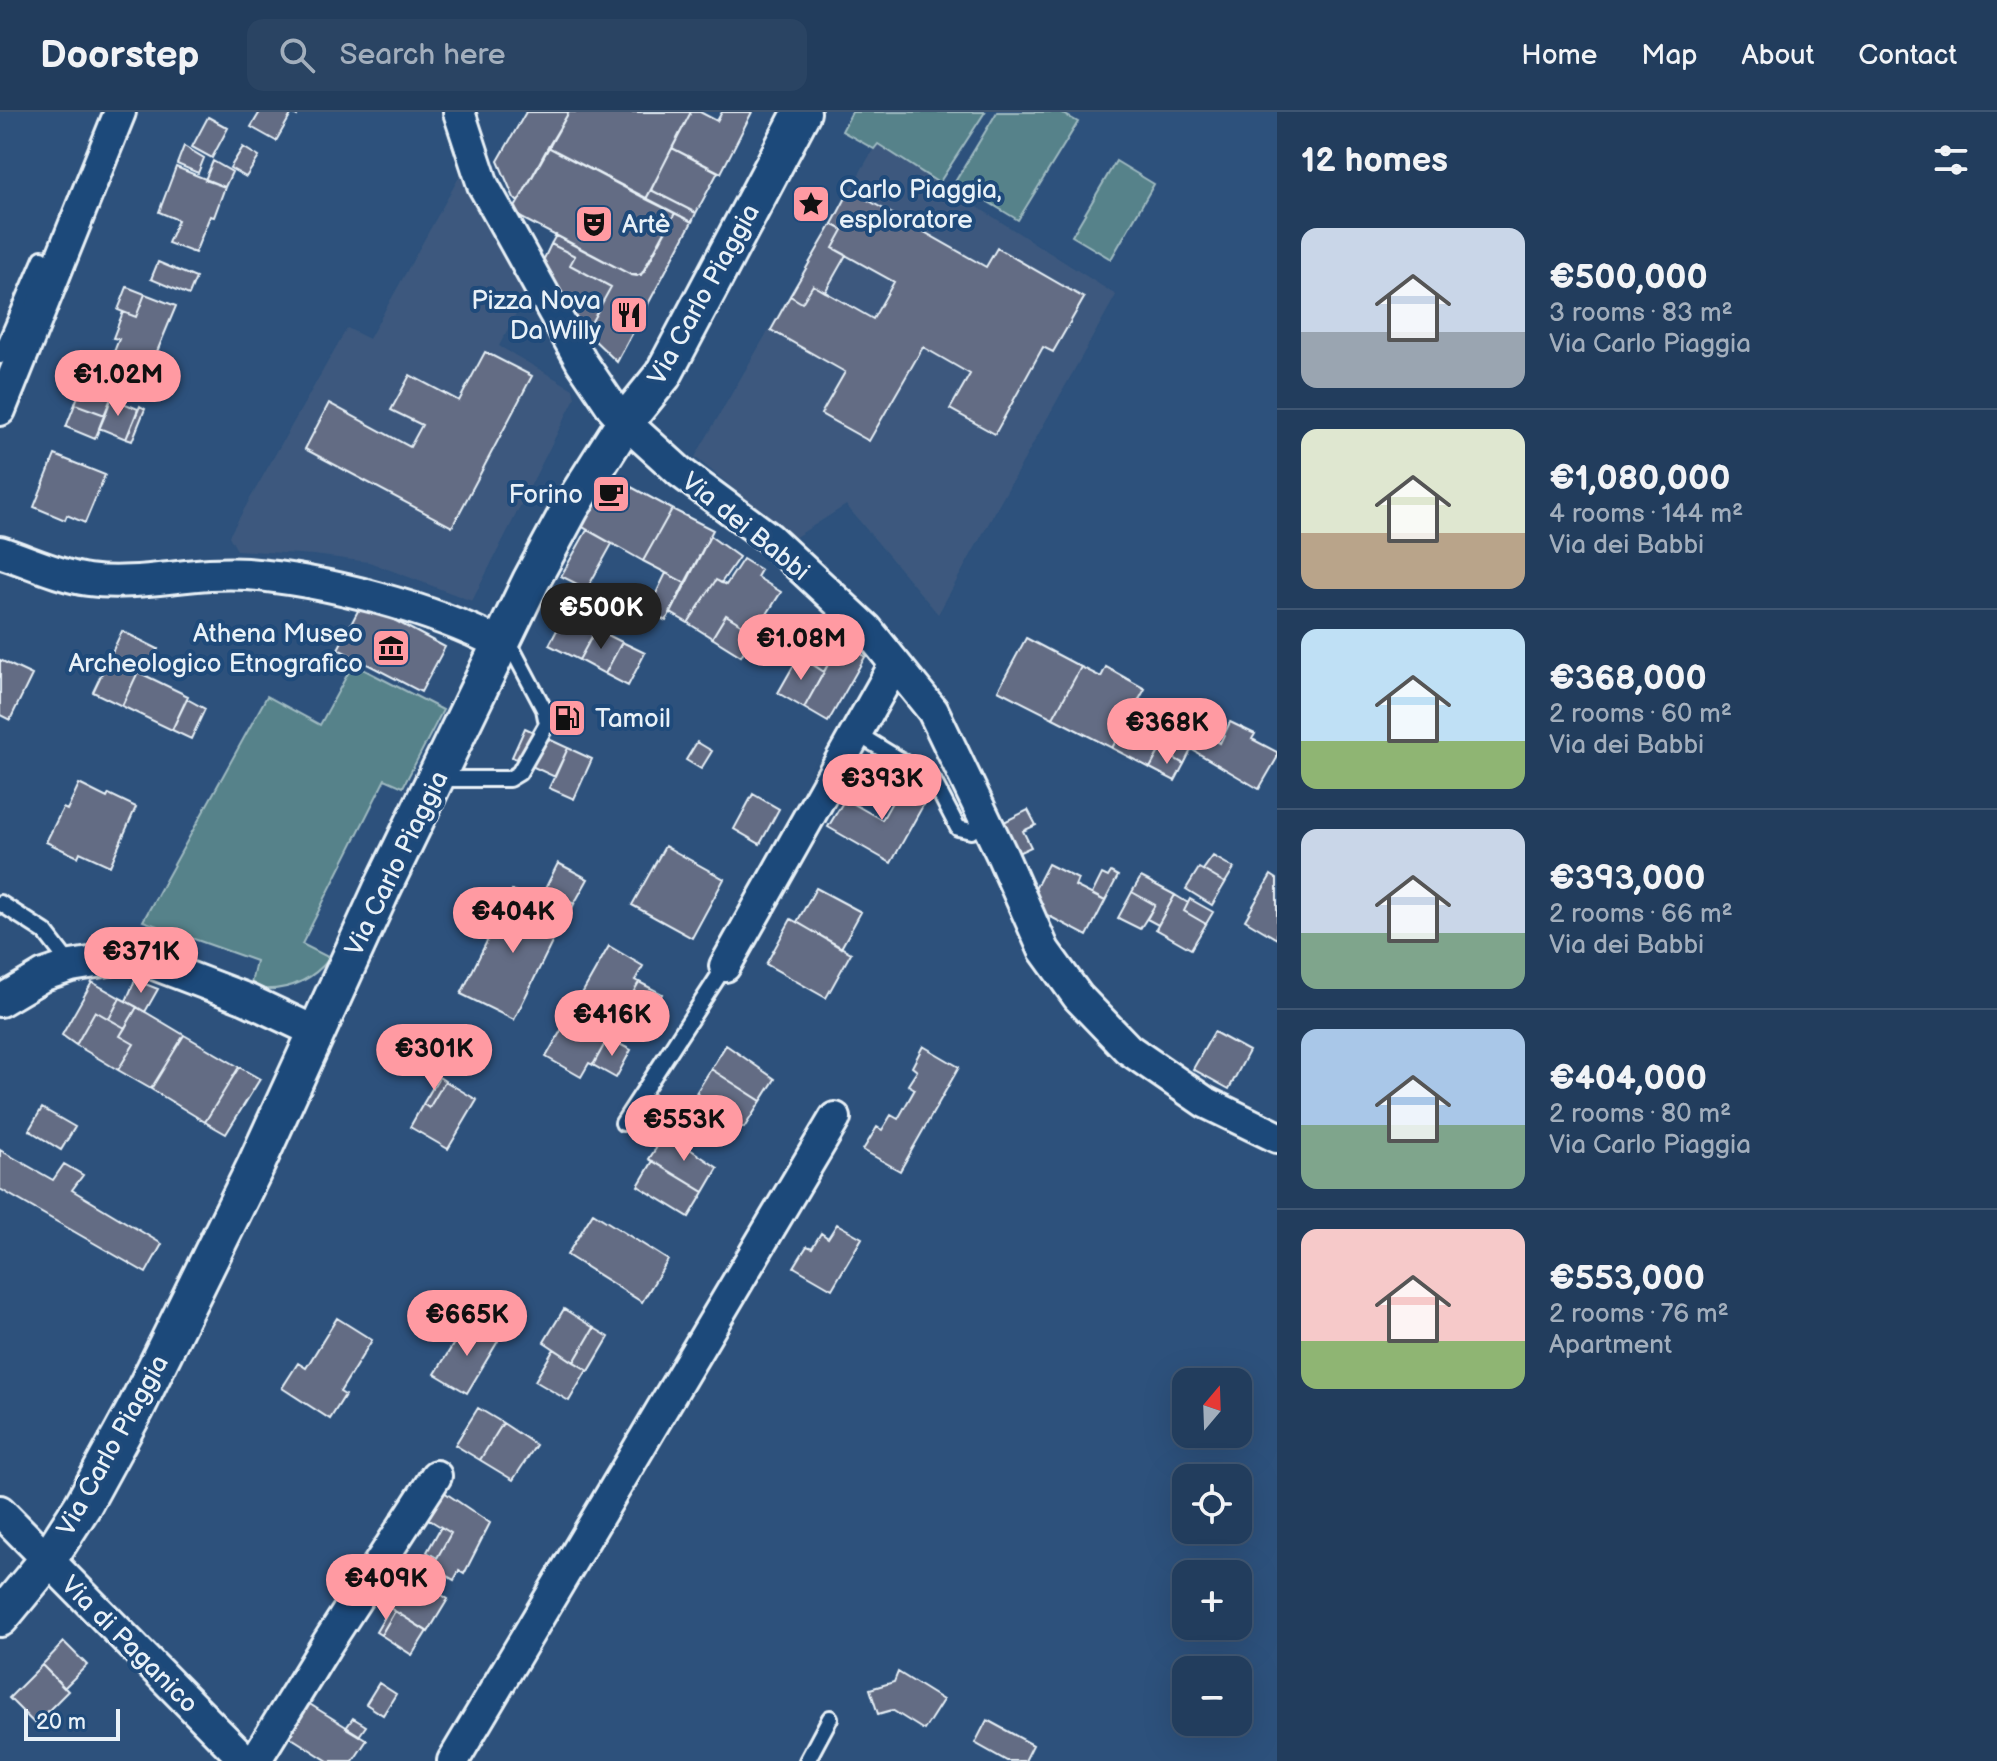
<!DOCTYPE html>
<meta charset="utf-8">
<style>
body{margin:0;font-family:"Balsamiq Sans",sans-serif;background:#2a4463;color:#f1f3f6;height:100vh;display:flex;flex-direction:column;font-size:30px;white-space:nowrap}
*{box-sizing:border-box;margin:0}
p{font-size:26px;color:#a2aebc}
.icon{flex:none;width:44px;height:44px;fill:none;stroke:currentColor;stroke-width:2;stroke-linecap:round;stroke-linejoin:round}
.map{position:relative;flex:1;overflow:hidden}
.details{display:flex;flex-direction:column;background:#223d5d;width:720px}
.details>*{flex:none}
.needle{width:52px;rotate:19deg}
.buttons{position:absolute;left:1172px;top:1256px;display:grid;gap:16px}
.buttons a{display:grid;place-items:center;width:80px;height:80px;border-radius:16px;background:#223d5d;box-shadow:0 8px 32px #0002,0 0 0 2px #3f5672;font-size:40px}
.scale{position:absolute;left:24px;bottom:20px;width:96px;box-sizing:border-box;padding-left:8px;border:4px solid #e8f1f8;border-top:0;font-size:22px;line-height:28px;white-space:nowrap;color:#e8f1f8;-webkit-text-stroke:6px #1f4a7a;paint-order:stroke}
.price{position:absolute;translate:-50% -68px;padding:0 18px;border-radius:28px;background:#ff9aa2;color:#111;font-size:26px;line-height:52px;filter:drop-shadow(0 2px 4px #0008)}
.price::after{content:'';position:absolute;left:50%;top:48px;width:24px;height:18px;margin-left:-12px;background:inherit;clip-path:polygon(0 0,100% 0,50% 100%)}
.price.active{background:#222;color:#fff}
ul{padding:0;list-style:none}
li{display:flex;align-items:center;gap:24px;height:200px;padding:0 24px}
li+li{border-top:2px solid #3f5672}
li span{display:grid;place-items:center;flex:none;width:224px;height:160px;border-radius:16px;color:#555}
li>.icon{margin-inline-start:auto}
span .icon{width:96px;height:96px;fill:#fffc;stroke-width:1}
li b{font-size:34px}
h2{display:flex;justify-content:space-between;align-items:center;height:96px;padding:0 24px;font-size:34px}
header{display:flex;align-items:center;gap:48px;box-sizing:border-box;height:112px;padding:0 40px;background:#223d5d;border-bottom:2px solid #3f5672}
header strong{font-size:38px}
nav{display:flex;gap:44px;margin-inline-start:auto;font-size:28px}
.search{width:560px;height:72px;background:#2a4463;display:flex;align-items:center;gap:20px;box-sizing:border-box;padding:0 28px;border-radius:16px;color:#a2aebc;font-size:30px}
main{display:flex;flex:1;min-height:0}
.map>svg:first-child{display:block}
.built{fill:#3d597e}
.green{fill:#56828a;stroke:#9fbac1;stroke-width:2}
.building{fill:#636c84;stroke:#e8f1f8;stroke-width:2}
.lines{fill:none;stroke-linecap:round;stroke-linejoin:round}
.service-casing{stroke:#e8f1f8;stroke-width:20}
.minor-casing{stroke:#e8f1f8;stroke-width:36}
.tertiary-casing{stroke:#e8f1f8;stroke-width:42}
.service{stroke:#1f4a7a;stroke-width:14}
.minor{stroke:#1f4a7a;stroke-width:30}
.tertiary{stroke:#1f4a7a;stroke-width:36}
.labels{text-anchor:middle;stroke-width:8;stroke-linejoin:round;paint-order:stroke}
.poi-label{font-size:26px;fill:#e8f1f8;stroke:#1f4a7a;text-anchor:start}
.street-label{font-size:26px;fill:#e8f1f8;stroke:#1f4a7a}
</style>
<header>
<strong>Doorstep</strong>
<div class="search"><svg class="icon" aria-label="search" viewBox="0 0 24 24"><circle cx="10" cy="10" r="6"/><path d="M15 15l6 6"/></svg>Search here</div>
<nav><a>Home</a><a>Map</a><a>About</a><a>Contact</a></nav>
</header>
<main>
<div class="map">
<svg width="1277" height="1649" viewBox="0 0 1277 1649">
<rect width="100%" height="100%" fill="#2d517c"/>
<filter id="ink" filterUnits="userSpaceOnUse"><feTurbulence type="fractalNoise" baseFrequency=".0125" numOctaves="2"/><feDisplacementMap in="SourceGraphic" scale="16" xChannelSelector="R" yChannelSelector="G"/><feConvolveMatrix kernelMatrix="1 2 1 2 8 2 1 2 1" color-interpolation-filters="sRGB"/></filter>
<g filter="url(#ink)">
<path class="built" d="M 877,31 L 1116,183 L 938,502 L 846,393 L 794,426 L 695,345 Z
M 467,51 L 525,184 L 499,234 L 573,277 L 575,286 L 472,489 L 369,450 L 314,443 L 237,438 L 229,424 L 347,216 L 369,227 Z"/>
<path class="green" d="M 852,0 L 985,0 L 939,71 L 878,32 L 874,37 L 842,19 Z
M 997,0 L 1060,0 L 1078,10 L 1018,108 L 955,70 Z
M 1116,49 L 1154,72 L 1111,147 L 1072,124 Z
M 353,552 L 443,598 L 403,675 L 385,667 L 302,832 L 330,846 C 309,872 282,881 250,876 L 256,849 L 143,809 L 267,584 L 320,613 Z"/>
<path class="building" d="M 260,0 L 298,0 L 297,4 L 292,1 L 276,29 L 251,15 Z
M 526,0 L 569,0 L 518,90 L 514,86 L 498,49 Z
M 569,0 L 691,0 L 646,87 L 548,35 Z
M 691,0 L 700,0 L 717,9 L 722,0 L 752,0 L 721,61 L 672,36 Z
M 208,5 L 228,16 L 212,46 L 192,35 Z
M 184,34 L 204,46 L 198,61 L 177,52 Z
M 243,35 L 259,45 L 246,65 L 230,56 Z
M 548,35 L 675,101 L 641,163 L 631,163 L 512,101 Z
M 672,36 L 718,60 L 696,101 L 651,78 Z
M 213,49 L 232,60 L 225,75 L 205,68 Z
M 176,55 L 225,75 L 214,105 L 210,104 L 195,141 L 168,131 L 178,108 L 159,100 Z
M 651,78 L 696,101 L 692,110 L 646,87 Z
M 850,78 L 986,155 L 997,136 L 1084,186 L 1053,240 L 1043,235 L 995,322 L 950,297 L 970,262 L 923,235 L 869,329 L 821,302 L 845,260 L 771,218 L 790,184 L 802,191 L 813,173 L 873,207 L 894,170 L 833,136 L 843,118 L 832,112 Z
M 675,101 L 692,110 L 617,250 L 586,220 L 611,175 L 570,153 L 575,144 L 551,132 L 556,123 L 631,163 L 637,164 L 644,160 Z
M 832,112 L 843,118 L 833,136 L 846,143 L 825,180 L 813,173 L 802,191 L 790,184 Z
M 551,132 L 575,144 L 570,153 L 611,175 L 586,220 L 542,151 Z
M 158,150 L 196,166 L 189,183 L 151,167 Z
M 127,175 L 145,182 L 136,205 L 118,198 Z
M 145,182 L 176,194 L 151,254 L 114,240 L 119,227 L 113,226 L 123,200 L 136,205 Z
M 485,240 L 532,264 L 452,415 L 305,337 L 329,291 L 410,335 L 422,313 L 391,298 L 410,263 L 459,289 Z
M 84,268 L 114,280 L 105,303 L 75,292 Z
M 111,286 L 138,297 L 126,327 L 99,316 Z
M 75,292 L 105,303 L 95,327 L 66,315 Z
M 140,294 L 145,297 L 132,329 L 126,327 Z
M 55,343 L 105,363 L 85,411 L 67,403 L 65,408 L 34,395 Z
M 609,363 L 672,397 L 643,449 L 581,414 Z
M 672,397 L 713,418 L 685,471 L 643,449 Z
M 587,418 L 612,432 L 587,477 L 561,464 Z
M 710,424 L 739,445 L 721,471 L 716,468 L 688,511 L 671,501 Z
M 743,447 L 761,458 L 757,465 L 781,480 L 755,521 L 726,503 L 712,526 L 688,511 L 716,468 L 726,473 Z
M 666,461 L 685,471 L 666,509 L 652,502 L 650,506 L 645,504 Z
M 362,491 L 445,535 L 421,580 L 338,537 Z
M 566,501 L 596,517 L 579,548 L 549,533 Z
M 726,503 L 755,521 L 741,544 L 712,526 Z
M 596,517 L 622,530 L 605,562 L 579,548 Z
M 122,519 L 158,537 L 145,563 L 138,560 L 122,594 L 93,580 Z
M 843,525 L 865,545 L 828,610 L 804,596 Z
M 1026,526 L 1081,555 L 1053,606 L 998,578 Z
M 622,530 L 645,541 L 628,574 L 605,562 Z
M 821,540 L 831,547 L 824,560 L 814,553 Z
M 799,544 L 824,560 L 804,596 L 778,581 Z
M 0,548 L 32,563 L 10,608 L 0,603 Z
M 1081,555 L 1101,565 L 1106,555 L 1145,577 L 1112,636 L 1053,606 Z
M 138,560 L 188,584 L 172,618 L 122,594 Z
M 187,587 L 205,597 L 191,627 L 172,618 Z
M 1139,587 L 1176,608 L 1150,656 L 1112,636 Z
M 1176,608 L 1200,620 L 1184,652 L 1160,638 Z
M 1230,610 L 1255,622 L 1252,627 L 1277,640 L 1277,646 L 1259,677 L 1191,637 L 1200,620 L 1220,631 Z
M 525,616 L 568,636 L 555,665 L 512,645 Z
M 697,630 L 712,639 L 701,657 L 686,648 Z
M 568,636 L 592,647 L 574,687 L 549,676 Z
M 1160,638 L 1184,652 L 1175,669 L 1150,656 Z
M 905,667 L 930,681 L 891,751 L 828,715 L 845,687 L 882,708 Z
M 79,672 L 107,686 L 109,682 L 136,695 L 110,754 L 80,740 L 78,745 L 46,730 L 63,696 L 67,698 Z
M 753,682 L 779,697 L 760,732 L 734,717 Z
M 1028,698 L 1036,713 L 1023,719 L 1031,735 L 1018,741 L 1004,710 Z
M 665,734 L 724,767 L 692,826 L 632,793 Z
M 1213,744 L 1234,756 L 1225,771 L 1203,758 Z
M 558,751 L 588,767 L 574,792 L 545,777 Z
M 1048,752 L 1078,767 L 1075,774 L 1105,789 L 1087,824 L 1045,802 L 1033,781 Z
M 1199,756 L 1225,771 L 1212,793 L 1186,777 Z
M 1111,760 L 1118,764 L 1105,789 L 1092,782 L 1102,762 L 1108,765 Z
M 1271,763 L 1277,767 L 1277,827 L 1245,808 Z
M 1141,765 L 1175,783 L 1158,813 L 1147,807 L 1155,793 L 1132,780 Z
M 816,776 L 861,800 L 841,836 L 797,810 Z
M 545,777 L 574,792 L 570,801 L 540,786 Z
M 512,778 L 565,804 L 514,908 L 461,882 Z
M 1132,780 L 1155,793 L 1140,817 L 1118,806 Z
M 1175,783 L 1188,791 L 1184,799 L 1206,812 L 1191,837 L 1156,817 Z
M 1190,787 L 1213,800 L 1206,812 L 1184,799 Z
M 791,807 L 851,841 L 826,886 L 766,852 Z
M 609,834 L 643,854 L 635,868 L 639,870 L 623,899 L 619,896 L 604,923 L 608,926 L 593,953 L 589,951 L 581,965 L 546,945 Z
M 135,868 L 158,877 L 145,900 L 126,889 Z
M 92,870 L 120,886 L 109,907 L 95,899 L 76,933 L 62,923 Z
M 639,870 L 662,882 L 647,911 L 623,899 Z
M 120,886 L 137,895 L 125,916 L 109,907 Z
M 137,895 L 184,923 L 151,977 L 118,958 L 134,932 L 120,924 Z
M 95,899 L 125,916 L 120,924 L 134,932 L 118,958 L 76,933 Z
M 1214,920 L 1249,939 L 1229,977 L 1193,957 Z
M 184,923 L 239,955 L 205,1010 L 151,977 Z
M 608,926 L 631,938 L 616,966 L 593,953 Z
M 726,933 L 775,967 L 761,989 L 711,957 Z
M 923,934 L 959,955 L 900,1059 L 863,1038 L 877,1015 L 882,1018 L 891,1003 L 898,1007 L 915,977 L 908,973 L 917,959 L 912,955 Z
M 239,955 L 260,967 L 226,1022 L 205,1010 Z
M 711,957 L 761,989 L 744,1016 L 713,997 L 715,994 L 696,981 Z
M 439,965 L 445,969 L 429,996 L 423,992 Z
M 445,969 L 477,988 L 448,1037 L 410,1015 L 423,992 L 429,996 Z
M 42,996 L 75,1015 L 61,1038 L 29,1018 Z
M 666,1021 L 718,1056 L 704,1080 L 649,1047 Z
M 0,1038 L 53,1068 L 64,1052 L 83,1063 L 72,1078 L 162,1132 L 146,1161 L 0,1077 Z
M 653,1049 L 704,1080 L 689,1105 L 638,1074 Z
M 593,1101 L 668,1148 L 642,1190 L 567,1143 Z
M 837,1112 L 862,1126 L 832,1177 L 794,1155 L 807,1134 L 812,1136 L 821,1121 L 828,1126 Z
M 564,1197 L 594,1216 L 574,1250 L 544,1230 Z
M 337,1206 L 372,1228 L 340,1280 L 345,1283 L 330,1307 L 282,1276 L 298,1251 L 306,1256 Z
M 467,1210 L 498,1229 L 467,1281 L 435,1262 Z
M 594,1216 L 609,1225 L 589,1259 L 574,1250 Z
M 554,1237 L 587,1258 L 569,1289 L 535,1269 Z
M 478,1296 L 503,1311 L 480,1348 L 455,1333 Z
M 503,1311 L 536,1333 L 513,1368 L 480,1348 Z
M 444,1380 L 490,1411 L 464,1462 L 459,1459 L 454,1468 L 432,1455 L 451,1421 L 428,1407 Z
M 441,1415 L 451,1421 L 437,1446 L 427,1440 Z
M 410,1463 L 448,1487 L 428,1520 L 390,1496 Z
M 390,1496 L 395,1499 L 381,1523 L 376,1520 Z
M 395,1499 L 427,1519 L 412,1543 L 381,1523 Z
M 64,1530 L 87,1553 L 64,1576 L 42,1553 Z
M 42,1553 L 68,1579 L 35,1612 L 9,1586 Z
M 898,1560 L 943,1588 L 924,1618 L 892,1598 L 878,1602 L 870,1577 L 894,1570 Z
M 379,1571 L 396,1582 L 383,1603 L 366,1592 Z
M 300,1586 L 367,1628 L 353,1649 L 328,1649 L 279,1618 Z
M 353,1606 L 366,1614 L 359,1624 L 346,1616 Z
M 987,1608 L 1033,1633 L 1025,1649 L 1007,1649 L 975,1631 Z"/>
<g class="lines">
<defs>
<path id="service" d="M 0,244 L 42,146
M 856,621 L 933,668 L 958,716 L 971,719 L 985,708
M 437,667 L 509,667 L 519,661 L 547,612 L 544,597 L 507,527
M 0,791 L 45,820 L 71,854
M 623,1011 L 725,854
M 807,1649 L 830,1606"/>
<path id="minor" d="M 459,0 L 483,73 L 581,249 L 612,295 L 625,310 L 680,360 L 769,426 L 867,517 L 933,599 L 1002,743 L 1044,838 L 1078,885 L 1128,937 L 1205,990 L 1277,1025
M 0,298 L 120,0
M 0,440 C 28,449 59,464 88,468 C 140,475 194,458 247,462 C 324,468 432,496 500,532
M 725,854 L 895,552
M 0,889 L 44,863 L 71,854 L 133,844 L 246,887 L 316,920
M 0,1399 L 246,1649
M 255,1649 L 325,1535 L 436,1364
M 453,1649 L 835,1006"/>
<path id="tertiary" d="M 0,1506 L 47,1449 L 83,1393 L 135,1298 L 256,1053 L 382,777 L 531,469 L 571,395 L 625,310 L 663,263 L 802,0"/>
</defs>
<use href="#service" class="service-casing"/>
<use href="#minor" class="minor-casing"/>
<use href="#tertiary" class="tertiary-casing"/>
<use href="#service" class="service"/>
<use href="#minor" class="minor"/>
<use href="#tertiary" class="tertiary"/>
</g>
</g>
<defs>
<symbol id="sight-square" viewBox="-11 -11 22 22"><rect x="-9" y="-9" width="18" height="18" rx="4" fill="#ff9aa2" stroke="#1f4a7a"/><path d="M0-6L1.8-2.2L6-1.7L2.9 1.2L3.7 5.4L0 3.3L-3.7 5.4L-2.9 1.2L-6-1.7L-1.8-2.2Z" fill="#111"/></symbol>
<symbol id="theatre-square" viewBox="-11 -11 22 22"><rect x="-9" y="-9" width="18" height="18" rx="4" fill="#ff9aa2" stroke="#1f4a7a"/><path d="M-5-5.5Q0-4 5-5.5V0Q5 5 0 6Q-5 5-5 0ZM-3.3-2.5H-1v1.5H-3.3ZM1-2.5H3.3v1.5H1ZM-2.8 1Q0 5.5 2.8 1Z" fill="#111"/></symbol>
<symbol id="restaurant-square" viewBox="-11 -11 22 22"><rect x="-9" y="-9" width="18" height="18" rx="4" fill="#ff9aa2" stroke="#1f4a7a"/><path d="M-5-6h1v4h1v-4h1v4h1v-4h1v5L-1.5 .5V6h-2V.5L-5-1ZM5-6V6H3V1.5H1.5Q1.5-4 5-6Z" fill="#111"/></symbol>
<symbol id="cafe-square" viewBox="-11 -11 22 22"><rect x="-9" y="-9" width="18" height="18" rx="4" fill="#ff9aa2" stroke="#1f4a7a"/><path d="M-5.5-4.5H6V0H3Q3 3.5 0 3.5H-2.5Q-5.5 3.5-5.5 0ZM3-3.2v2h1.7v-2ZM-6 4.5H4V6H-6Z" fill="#111"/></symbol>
<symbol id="museum-square" viewBox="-11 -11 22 22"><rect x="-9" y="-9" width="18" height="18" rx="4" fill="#ff9aa2" stroke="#1f4a7a"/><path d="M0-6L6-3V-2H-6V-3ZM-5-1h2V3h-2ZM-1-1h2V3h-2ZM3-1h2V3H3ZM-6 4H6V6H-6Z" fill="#111"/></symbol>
<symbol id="fuel-square" viewBox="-11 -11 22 22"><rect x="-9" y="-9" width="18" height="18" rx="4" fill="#ff9aa2" stroke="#1f4a7a"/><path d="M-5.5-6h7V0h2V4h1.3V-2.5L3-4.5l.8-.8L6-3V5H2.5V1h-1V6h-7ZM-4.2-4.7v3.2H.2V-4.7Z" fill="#111"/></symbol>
</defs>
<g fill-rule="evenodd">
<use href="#sight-square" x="789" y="70" width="44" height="44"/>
<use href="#theatre-square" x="572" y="90" width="44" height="44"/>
<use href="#restaurant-square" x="607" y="181" width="44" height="44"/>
<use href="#cafe-square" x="589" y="360" width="44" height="44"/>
<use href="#museum-square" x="369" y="514" width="44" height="44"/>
<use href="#fuel-square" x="545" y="584" width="44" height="44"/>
</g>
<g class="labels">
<g class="poi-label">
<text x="839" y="86">Carlo Piaggia,<tspan x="839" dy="30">esploratore</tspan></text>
<text x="622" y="121">Artè</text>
<text x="601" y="197" text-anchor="end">Pizza Nova<tspan x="601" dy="30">Da Willy</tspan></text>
<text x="583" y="391" text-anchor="end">Forino</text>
<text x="363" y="530" text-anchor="end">Athena Museo<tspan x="363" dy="30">Archeologico Etnografico</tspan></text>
<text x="595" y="615">Tamoil</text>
</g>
<g class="street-label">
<text transform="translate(703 182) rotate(-61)" y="9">Via Carlo Piaggia</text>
<text transform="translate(746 414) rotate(39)" y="9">Via dei Babbi</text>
<text transform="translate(396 751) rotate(-64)" y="9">Via Carlo Piaggia</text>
<text transform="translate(112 1333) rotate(-61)" y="9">Via Carlo Piaggia</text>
<text transform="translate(130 1532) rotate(45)" y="9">Via di Paganico</text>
</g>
</g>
</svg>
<div class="buttons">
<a><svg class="needle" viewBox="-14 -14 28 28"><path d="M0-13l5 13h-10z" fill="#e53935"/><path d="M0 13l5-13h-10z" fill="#a2aebc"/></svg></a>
<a><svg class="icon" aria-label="locate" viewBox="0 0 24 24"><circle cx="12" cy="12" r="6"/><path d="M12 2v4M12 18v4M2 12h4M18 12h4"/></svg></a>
<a>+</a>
<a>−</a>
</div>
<div class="scale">20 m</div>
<b class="price" style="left:118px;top:306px">€1.02M</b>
<b class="price active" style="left:601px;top:539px">€500K</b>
<b class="price" style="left:801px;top:570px">€1.08M</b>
<b class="price" style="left:1167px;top:654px">€368K</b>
<b class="price" style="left:882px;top:710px">€393K</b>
<b class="price" style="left:513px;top:843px">€404K</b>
<b class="price" style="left:141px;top:883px">€371K</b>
<b class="price" style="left:612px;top:946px">€416K</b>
<b class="price" style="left:434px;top:980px">€301K</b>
<b class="price" style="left:684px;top:1051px">€553K</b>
<b class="price" style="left:467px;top:1246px">€665K</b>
<b class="price" style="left:386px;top:1510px">€409K</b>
</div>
<section class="details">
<h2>12 homes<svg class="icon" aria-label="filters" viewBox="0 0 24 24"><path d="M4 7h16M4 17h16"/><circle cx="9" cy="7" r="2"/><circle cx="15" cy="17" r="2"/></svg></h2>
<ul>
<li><span style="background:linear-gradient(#c9d6e8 65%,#9aa5b1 0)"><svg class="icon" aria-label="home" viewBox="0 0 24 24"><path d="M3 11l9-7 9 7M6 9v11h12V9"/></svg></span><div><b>€500,000</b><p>3 rooms · 83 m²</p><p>Via Carlo Piaggia</p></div></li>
<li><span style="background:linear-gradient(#dfe7d0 65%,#b9a48a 0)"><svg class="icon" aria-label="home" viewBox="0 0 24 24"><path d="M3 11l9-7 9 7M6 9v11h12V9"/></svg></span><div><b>€1,080,000</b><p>4 rooms · 144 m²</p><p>Via dei Babbi</p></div></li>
<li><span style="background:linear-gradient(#bfe0f5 70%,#8fb573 0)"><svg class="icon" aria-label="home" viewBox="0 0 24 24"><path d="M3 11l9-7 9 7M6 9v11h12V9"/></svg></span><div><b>€368,000</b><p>2 rooms · 60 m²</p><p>Via dei Babbi</p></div></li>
<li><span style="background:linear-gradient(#c9d6e8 65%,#7fa58c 0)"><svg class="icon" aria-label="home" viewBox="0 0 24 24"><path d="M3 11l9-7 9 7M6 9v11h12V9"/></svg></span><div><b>€393,000</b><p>2 rooms · 66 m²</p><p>Via dei Babbi</p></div></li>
<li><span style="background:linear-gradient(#a9c7e8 60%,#7fa58c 0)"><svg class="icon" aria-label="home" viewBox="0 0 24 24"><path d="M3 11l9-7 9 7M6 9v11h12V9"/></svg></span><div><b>€404,000</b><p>2 rooms · 80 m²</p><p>Via Carlo Piaggia</p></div></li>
<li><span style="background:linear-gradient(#f6c9c9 70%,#8fb573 0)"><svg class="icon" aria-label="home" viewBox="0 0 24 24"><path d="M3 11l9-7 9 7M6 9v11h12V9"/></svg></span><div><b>€553,000</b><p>2 rooms · 76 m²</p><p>Apartment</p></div></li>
</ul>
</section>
</main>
